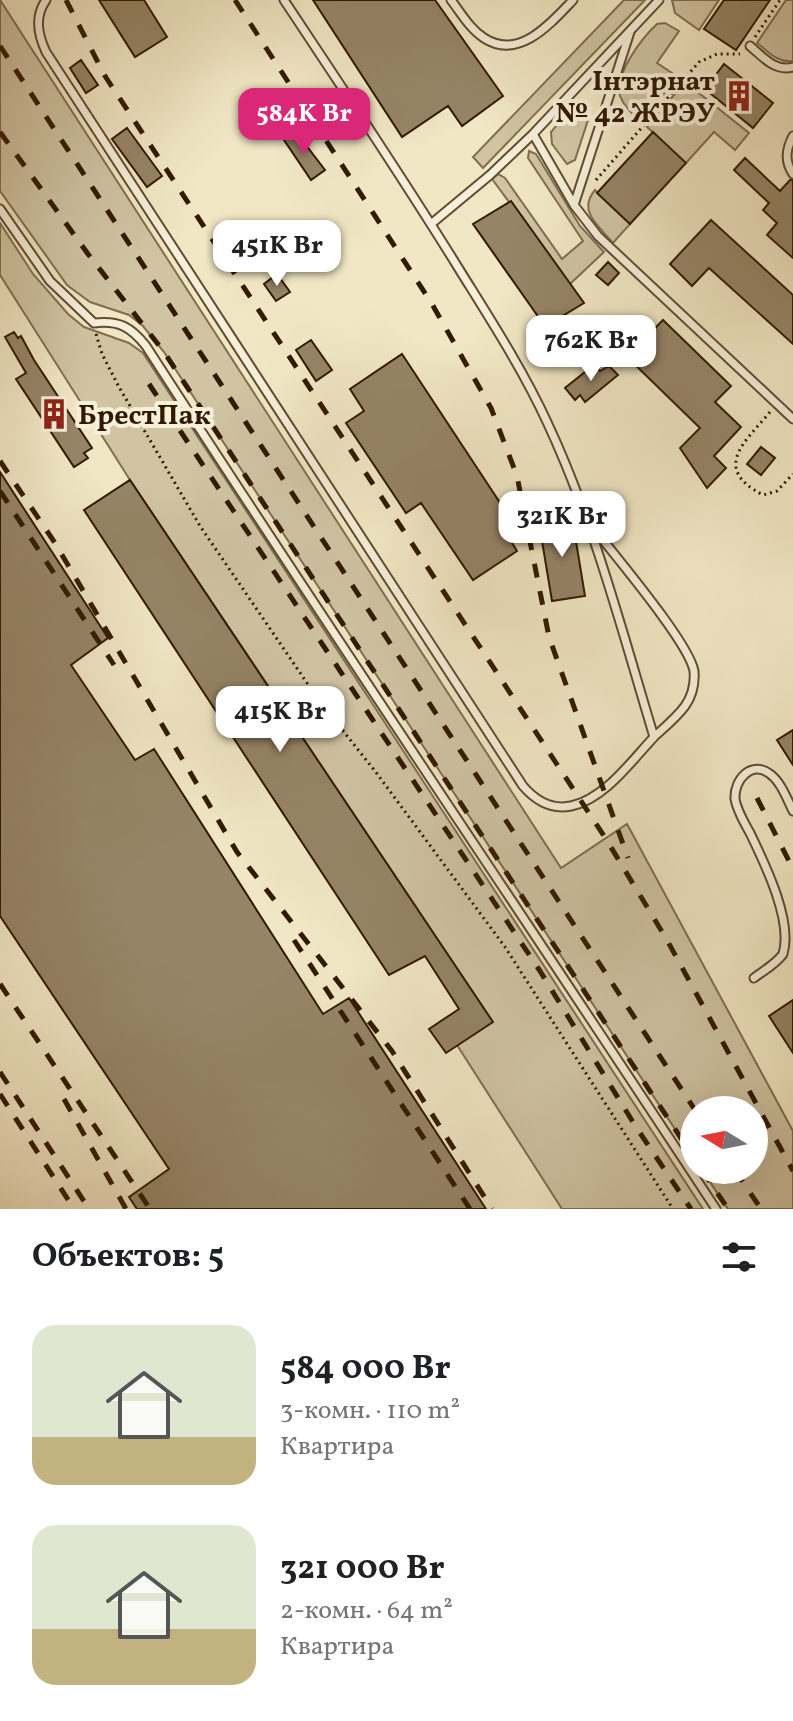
<!DOCTYPE html>
<html lang="ru">
<meta charset="utf-8">
<style>
body{margin:0;font-family:Vollkorn,serif;background:#f6f6f6;color:#202124;height:100vh;display:flex;flex-direction:column;font-size:30px;white-space:nowrap}
*{box-sizing:border-box;margin:0}
p{font-size:26px;color:#757577}
.icon{flex:none;width:44px;height:44px;fill:none;stroke:currentColor;stroke-width:2;stroke-linecap:round;stroke-linejoin:round}
.map{position:relative;height:1209px;overflow:hidden}
.details{display:flex;flex-direction:column;background:#fff;flex:1}
.details>*{flex:none}
.needle{width:52px;rotate:280deg}
.controls{position:absolute;left:680px;top:1096px;display:grid;gap:16px}
.controls a{display:grid;place-items:center;width:88px;height:88px;border-radius:50%;background:#fff;box-shadow:0 8px 32px #0002;font-size:40px}
.price{position:absolute;translate:-50% -68px;padding:0 18px;border-radius:16px;background:#fff;color:#222;font-size:26px;line-height:52px;filter:drop-shadow(0 2px 4px #0008)}
.price::after{content:'';position:absolute;left:50%;top:48px;width:24px;height:18px;margin-left:-12px;background:inherit;clip-path:polygon(0 0,100% 0,50% 100%)}
.price.current{background:#db2777;color:#fff}
ul{padding:0;list-style:none}
li{display:flex;align-items:center;gap:24px;height:200px;padding:0 32px}
li span{display:grid;place-items:center;flex:none;width:224px;height:160px;border-radius:24px;color:#555}
li>.icon{margin-inline-start:auto}
span .icon{width:96px;height:96px;fill:#fffc;stroke-width:1}
li b{font-size:34px}
h2{display:flex;justify-content:space-between;align-items:center;height:96px;padding:0 32px;font-size:34px}
.map>svg:first-child{display:block}
.green{fill:#d0c4a3;stroke:#806e52;stroke-width:2}
.building{fill:#958466;stroke:#311900;stroke-width:2}
.lines{fill:none;stroke-linecap:round;stroke-linejoin:round}
.lane-casing{stroke:#614c31;stroke-width:11}
.path{stroke:#311900;stroke-width:3;stroke-dasharray:2 4;stroke-linecap:butt}
.lane{stroke:#f6efd9;stroke-width:7}
.rail{stroke:#311900;stroke-width:5;stroke-dasharray:14 14;stroke-linecap:butt}
.labels{text-anchor:middle;stroke-width:8;stroke-linejoin:round;paint-order:stroke}
.poi-label{font-size:28px;font-weight:bold;fill:#311900;stroke:#f6efd9;text-anchor:end}
</style>
<div class="map">
<svg width="793" height="1209" viewBox="0 0 793 1209">
<rect width="100%" height="100%" fill="#f1e7c4"/>
<filter id="stains"><feTurbulence type="fractalNoise" baseFrequency=".0025" numOctaves="4"/><feColorMatrix values="0 0 0 0 .2 0 0 0 0 .09 0 0 0 0 .02 0 0 0 .5 -.17"/></filter>
<radialGradient id="worn" r=".72"><stop offset=".6" stop-color="#630" stop-opacity="0"/><stop offset="1" stop-color="#630" stop-opacity=".3"/></radialGradient>
<path class="green" d="M 0,0 L 561,868 L 627,824 L 793,1131 L 793,1209 L 728,1209 L 702,1170 L 754,1170 L 754,1110 L 694,1110 L 694,1158 L 164,352 L 143,326 L 129,315 L 90,302 L 67,285 L 0,191 Z
M 624,0 L 645,0 L 483,168 L 473,157 Z
M 672,0 L 719,0 L 699,30 L 675,13 Z
M 786,0 L 793,0 L 793,61 C 777,63 769,52 757,43 Z
M 665,23 L 679,31 L 657,63 L 678,77 L 641,121 C 633,114 624,107 620,96 C 614,74 642,38 657,24 Z
M 685,82 L 749,133 L 735,150 L 714,132 L 686,163 L 647,127 Z
M 579,105 L 587,110 L 588,120 L 575,160 L 567,164 L 552,144 L 551,132 L 570,109 Z
M 529,151 L 536,154 L 580,226 L 604,252 L 570,284 L 492,179 L 498,174 L 505,178 L 562,259 L 583,241 L 528,158 Z
M 595,190 L 630,224 L 613,243 C 599,226 577,211 595,190 Z
M 0,223 L 33,274 L 68,314 L 84,327 L 129,343 L 143,353 L 703,1209 L 562,1209 L 457,1045 L 492,1021 L 130,480 L 0,275 Z"/>
<path class="building" d="M 99,0 L 144,0 L 167,37 L 135,57 Z
M 313,0 L 435,0 L 503,96 L 462,126 L 448,106 L 402,137 Z
M 724,0 L 770,0 L 736,50 L 704,29 Z
M 81,60 L 98,85 L 86,93 L 70,68 Z
M 724,64 L 773,103 L 753,128 L 705,89 Z
M 127,128 L 162,176 L 147,187 L 112,139 Z
M 296,132 L 325,170 L 311,180 L 284,140 Z
M 653,132 L 686,163 L 630,224 L 597,193 Z
M 745,158 L 780,191 L 790,180 L 793,180 L 793,258 L 767,235 L 777,223 L 763,210 L 769,203 L 734,170 Z
M 511,201 L 584,303 L 556,320 L 563,328 L 551,335 L 473,224 Z
M 711,220 L 793,295 L 793,344 L 709,268 L 692,286 L 670,264 Z
M 608,262 L 619,273 L 608,285 L 596,275 Z
M 277,274 L 290,292 L 276,301 L 264,284 Z
M 663,320 L 731,386 L 715,402 L 741,427 L 714,456 L 726,468 L 707,488 L 680,448 L 700,428 L 627,357 Z
M 14,332 L 18,338 L 21,336 L 34,360 L 92,448 L 84,453 L 88,458 L 74,467 L 16,379 L 26,373 L 5,337 Z
M 311,340 L 332,370 L 316,381 L 296,350 Z
M 402,354 L 514,524 L 504,530 L 517,551 L 473,580 L 421,503 L 406,513 L 346,423 L 364,411 L 350,389 Z
M 595,364 L 600,371 L 609,366 L 618,375 L 585,402 L 580,395 L 575,400 L 565,388 Z
M 761,447 L 775,458 L 761,475 L 747,464 Z
M 0,472 L 108,638 L 71,665 L 135,760 L 154,749 L 323,1014 L 349,998 L 486,1209 L 137,1209 L 129,1197 L 169,1169 L 0,916 Z
M 130,480 L 493,1022 L 446,1053 L 429,1029 L 459,1009 L 425,956 L 389,975 L 84,510 Z
M 572,517 L 585,596 L 552,601 L 539,523 Z
M 793,730 L 793,765 L 777,740 Z
M 793,1000 L 793,1053 L 769,1016 Z"/>
<g class="lines">
<defs>
<path id="lane" d="M 46,0 C 34,17 38,35 46,52 L 523,786 C 535,800 551,810 571,806 C 605,799 632,760 655,736 C 665,727 677,717 685,706 C 692,696 695,683 694,671 C 689,642 610,550 588,521
M 284,0 C 343,89 403,178 459,269 C 490,319 522,368 547,422 C 594,522 622,631 654,737
M 451,0 C 461,13 470,29 484,38 C 519,61 551,23 573,0
M 750,46 C 763,57 775,72 793,67
M 533,134 L 574,205 L 598,236 L 793,419
M 793,136 C 786,149 784,161 793,174
M 574,205 L 630,32
M 0,209 L 50,281 L 94,323 C 119,320 131,327 146,346 C 333,636 527,921 716,1209
M 431,224 L 490,175 L 533,134 L 659,0
M 754,978 C 763,971 776,964 783,954 C 793,921 765,864 750,833 C 744,822 737,811 735,799 C 734,779 752,760 770,774 C 781,782 787,799 793,811"/>
</defs>
<use href="#lane" class="lane-casing"/>
<path class="path" d="M 755,37 L 780,0
M 596,180 L 699,62 L 717,54 L 740,54
M 96,334 L 102,354 L 119,387 L 200,526 L 320,702 L 375,771 L 505,947 L 673,1209
M 770,412 C 745,442 711,468 763,495 L 777,491 L 793,474"/>
<use href="#lane" class="lane"/>
<path class="rail" d="M 66,0 L 105,76 L 606,839 L 667,940 L 793,1171
M 235,0 L 432,304 L 491,408 L 517,476 L 549,637 L 628,858
M 0,46 L 695,1110
M 0,132 L 88,254 L 164,352 L 694,1158
M 149,384 L 540,971 L 636,1127 L 691,1209
M 0,461 L 55,543 L 237,852 L 392,1051 L 492,1209
M 0,491 L 114,665
M 757,798 L 793,869
M 294,940 L 470,1209
M 0,984 L 150,1209
M 0,1072 L 89,1209
M 0,1094 L 74,1209
M 64,1099 L 126,1209
M 702,1170 L 728,1209
M 735,1170 L 761,1209"/>
</g>
<defs>
<symbol id="building-bare" viewBox="-9 -9 18 18"><path d="M-4-6H4V6H1V3H-1V6H-4ZM-2.5-4.3h1.7v1.8h-1.7ZM.8-4.3h1.7v1.8H.8ZM-2.5-1h1.7V.8h-1.7ZM.8-1h1.7V.8H.8Z" fill="#8f2418" stroke="#f6efd9" stroke-width="2.5" paint-order="stroke"/></symbol>
</defs>
<g fill-rule="evenodd">
<use href="#building-bare" x="717" y="74" width="44" height="44"/>
<use href="#building-bare" x="32" y="392" width="44" height="44"/>
</g>
<g class="labels">
<g class="poi-label">
<text x="715" y="90">Інтэрнат<tspan x="715" dy="32">№ 42 ЖРЭУ</tspan></text>
<text x="78" y="424" text-anchor="start">БрестПак</text>
</g>
</g>
<rect width="100%" height="100%" filter="url(#stains)"/>
<rect width="100%" height="100%" fill="url(#worn)"/>
</svg>
<div class="controls">
<a><svg class="needle" viewBox="-14 -14 28 28"><path d="M0-13l5 13h-10z" fill="#e53935"/><path d="M0 13l5-13h-10z" fill="#757577"/></svg></a>
</div>
<b class="price current" style="left:304px;top:156px">584K Br</b>
<b class="price" style="left:277px;top:288px">451K Br</b>
<b class="price" style="left:591px;top:383px">762K Br</b>
<b class="price" style="left:562px;top:559px">321K Br</b>
<b class="price" style="left:280px;top:754px">415K Br</b>
</div>
<section class="details">
<h2>Объектов: 5<svg class="icon" aria-label="filters" viewBox="0 0 24 24"><path d="M4 7h16M4 17h16"/><circle cx="9" cy="7" r="2"/><circle cx="15" cy="17" r="2"/></svg></h2>
<ul>
<li><span style="background:linear-gradient(#dfe7d0 70%,#c2b280 0)"><svg class="icon" aria-label="home" viewBox="0 0 24 24"><path d="M3 11l9-7 9 7M6 9v11h12V9"/></svg></span><div><b>584 000 Br</b><p>3-комн. · 110 m²</p><p>Квартира</p></div></li>
<li><span style="background:linear-gradient(#dfe7d0 65%,#c2b280 0)"><svg class="icon" aria-label="home" viewBox="0 0 24 24"><path d="M3 11l9-7 9 7M6 9v11h12V9"/></svg></span><div><b>321 000 Br</b><p>2-комн. · 64 m²</p><p>Квартира</p></div></li>
</ul>
</section>
